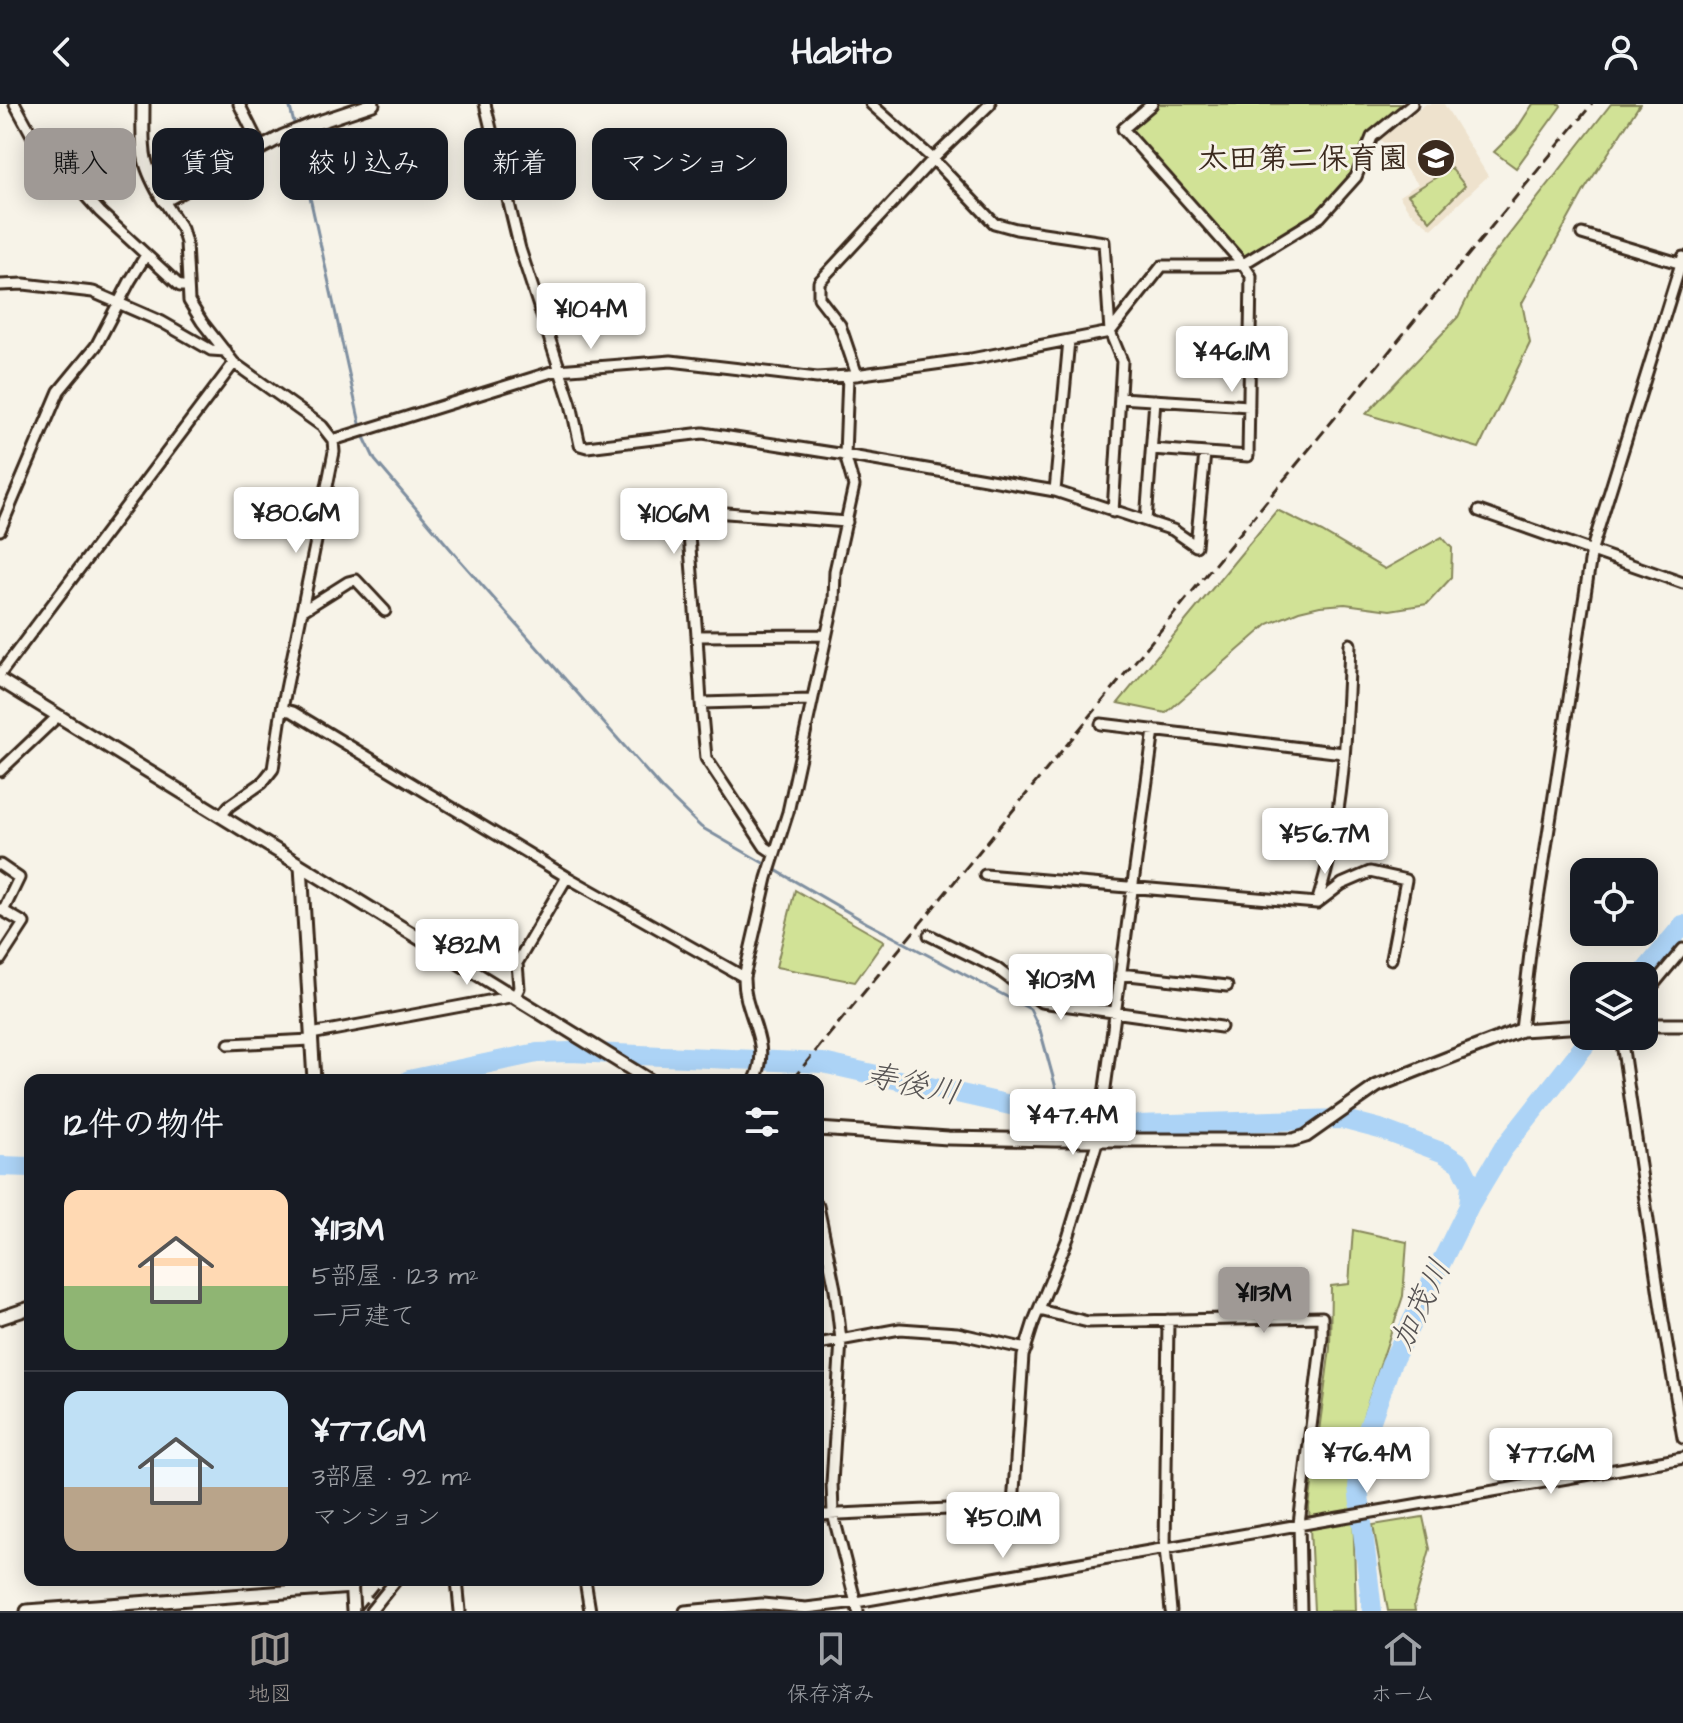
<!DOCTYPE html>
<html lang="ja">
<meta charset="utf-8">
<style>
body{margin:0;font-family:"Architects Daughter","Klee One",sans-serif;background:#242831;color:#f1f3f6;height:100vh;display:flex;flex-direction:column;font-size:30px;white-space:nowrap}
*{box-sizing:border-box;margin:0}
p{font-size:26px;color:#9ea1a6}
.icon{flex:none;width:44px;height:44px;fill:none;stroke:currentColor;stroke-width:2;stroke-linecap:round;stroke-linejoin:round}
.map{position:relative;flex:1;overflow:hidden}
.drawer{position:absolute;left:24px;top:970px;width:800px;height:512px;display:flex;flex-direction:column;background:#171b24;border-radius:16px;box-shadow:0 4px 20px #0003}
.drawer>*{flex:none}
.hud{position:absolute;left:24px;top:24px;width:800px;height:72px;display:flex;gap:16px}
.tools{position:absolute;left:1570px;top:754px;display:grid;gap:16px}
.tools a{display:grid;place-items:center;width:88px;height:88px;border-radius:16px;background:#171b24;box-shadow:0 4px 20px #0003;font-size:40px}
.price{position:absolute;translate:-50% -68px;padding:0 18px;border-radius:8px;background:#fff;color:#222;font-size:26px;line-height:52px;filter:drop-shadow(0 2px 4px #0008)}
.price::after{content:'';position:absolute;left:50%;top:48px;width:24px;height:18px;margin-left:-12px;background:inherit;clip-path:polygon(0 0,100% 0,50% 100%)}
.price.selected{background:#9f9995;color:#111}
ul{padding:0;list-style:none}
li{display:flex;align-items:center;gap:24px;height:200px;padding:0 40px}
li+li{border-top:2px solid #363941}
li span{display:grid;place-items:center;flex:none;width:224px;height:160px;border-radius:16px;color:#555}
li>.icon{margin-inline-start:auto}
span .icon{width:96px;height:96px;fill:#fffc;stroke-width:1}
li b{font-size:34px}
h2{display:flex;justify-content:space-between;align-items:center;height:96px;padding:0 40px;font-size:34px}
.chip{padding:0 28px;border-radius:16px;background:#171b24;box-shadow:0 4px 20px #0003;font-size:28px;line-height:72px}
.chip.selected{background:#9f9995;color:#111}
header{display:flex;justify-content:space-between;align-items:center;height:104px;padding:0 40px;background:#171b24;font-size:36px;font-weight:700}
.dock{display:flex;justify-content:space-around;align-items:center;height:112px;border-top:2px solid #363941;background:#171b24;font-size:22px;color:#9ea1a6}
.dock a{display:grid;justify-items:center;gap:4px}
.dock .selected{color:#9f9995}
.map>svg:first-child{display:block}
.built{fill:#eee2cd}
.green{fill:#d1e296;stroke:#86865a;stroke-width:2}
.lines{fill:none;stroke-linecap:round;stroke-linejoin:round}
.stream{stroke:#7f8fa0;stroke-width:3}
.river{stroke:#acd3f6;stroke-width:20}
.minor-casing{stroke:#3b2a1e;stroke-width:15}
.tertiary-casing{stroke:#3b2a1e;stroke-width:17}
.minor{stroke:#f7f3e8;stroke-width:9}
.tertiary{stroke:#f7f3e8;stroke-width:11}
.rail{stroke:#3b2a1e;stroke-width:3;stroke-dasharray:12 6;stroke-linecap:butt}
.labels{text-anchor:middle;stroke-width:6;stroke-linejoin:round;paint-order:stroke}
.poi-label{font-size:30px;font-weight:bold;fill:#3b2a1e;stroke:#f7f3e8;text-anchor:end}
.water-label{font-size:32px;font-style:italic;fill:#575454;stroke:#f7f3e8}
</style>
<header><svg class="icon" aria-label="back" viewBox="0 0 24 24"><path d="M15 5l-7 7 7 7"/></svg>Habito<svg class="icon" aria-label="person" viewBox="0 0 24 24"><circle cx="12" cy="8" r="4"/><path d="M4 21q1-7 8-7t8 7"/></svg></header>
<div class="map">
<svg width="1683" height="1507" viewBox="0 0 1683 1507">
<rect width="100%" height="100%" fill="#f7f3e8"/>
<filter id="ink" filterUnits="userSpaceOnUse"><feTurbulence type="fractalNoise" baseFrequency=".0125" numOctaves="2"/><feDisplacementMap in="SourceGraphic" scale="16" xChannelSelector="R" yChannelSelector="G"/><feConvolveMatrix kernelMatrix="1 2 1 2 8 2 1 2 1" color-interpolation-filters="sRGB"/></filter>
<g filter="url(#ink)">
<path class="built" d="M 1426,0 L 1444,0 L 1488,72 L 1432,125 L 1409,107 L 1399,92 L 1418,80 L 1380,35 Z"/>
<path class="green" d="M 1152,0 L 1412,0 L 1372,33 L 1356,73 L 1320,113 L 1243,160 L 1123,25 Z
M 1533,0 L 1560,0 L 1561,2 L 1516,64 L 1494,48 L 1516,26 Z
M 1611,0 L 1640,0 L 1585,85 L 1522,199 L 1530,239 L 1479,344 L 1366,310 L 1458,213 L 1480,168 Z
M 1451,64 L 1465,82 L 1430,117 L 1408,91 Z
M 1277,406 L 1322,428 L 1385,465 L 1442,433 L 1452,444 L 1451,474 L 1427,500 L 1390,506 L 1345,500 L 1320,502 L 1299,507 L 1268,520 L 1166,609 L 1118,599 Z
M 795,786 L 884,837 L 855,878 L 776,863 Z
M 1353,1126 L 1407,1138 L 1403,1192 L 1363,1313 L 1352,1368 L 1356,1507 L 1314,1507 L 1309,1403 L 1330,1244 L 1331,1182 L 1349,1180 Z
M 1423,1413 L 1430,1445 L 1414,1501 L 1415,1507 L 1388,1507 L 1373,1421 Z"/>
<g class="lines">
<path class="stream" d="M 289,0 L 295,23
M 296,30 L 361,324
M 363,331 L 375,356 L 459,455 L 663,686 L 701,723 L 867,819 L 1030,905 L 1040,926 L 1064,1013"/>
<path class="river" d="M 1641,872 L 1683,821
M 409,976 L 537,949 L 570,948 L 823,959 L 1064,1013 L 1136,1021 L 1342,1015 L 1380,1025 L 1444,1049 L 1461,1060 L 1471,1080 L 1469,1102
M 0,1062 L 30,1063
M 1372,1507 L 1358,1383 L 1361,1345 L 1391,1260 L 1469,1102 L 1503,1045 L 1592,932"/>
<defs>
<path id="minor" d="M 15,0 L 33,33 L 100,108 L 180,182 L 186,182
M 239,0 L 261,44
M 485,0 L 520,145 L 571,300 L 580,341 L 587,343 L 703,329 L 845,351 L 1055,387 L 1173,426 L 1196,442 L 1205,349
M 871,0 L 933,55 L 994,119 L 1016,125 L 1104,138 L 1110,228 L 1122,257 L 1113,408
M 164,97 L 182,125 L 186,139 L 189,197 L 202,218 L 234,259 L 322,322 L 333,336
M 1582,130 L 1682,160
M 0,181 L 24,180 L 93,188 L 162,218 L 211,246 L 226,247
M 857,271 L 840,221 L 819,194 L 819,178 L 933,55 L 990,0
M 1120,294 L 1249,302
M 1152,345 L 1248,352 L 1251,172 L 1243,160 L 1123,25 L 1152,0
M 1055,387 L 1069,236
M 1479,407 L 1683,479
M 1146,417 L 1155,296
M 0,426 L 59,287 L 96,242 L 130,177 L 146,151
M 302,507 L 348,478 L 356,476 L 385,507
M 826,531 L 697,532 L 687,406 L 847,418
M 697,532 L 701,599
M 0,570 L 234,259
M 282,605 L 293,608 L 567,773 L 744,873
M 1101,620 L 1343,649
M 0,667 L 58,612
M 221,712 L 229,702 L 262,679 L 273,665 L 282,605 L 334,348 L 333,336 L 558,266 L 671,257 L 817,274 L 848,272 L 971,255 L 1110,228 L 1162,162 L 1220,162 L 1243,160 L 1320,113 L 1356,73 L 1372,33 L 1412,0
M 774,749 L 765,743 L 706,654 L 701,599 L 812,596
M 0,761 L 19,774 L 3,807
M 985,771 L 1317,799 L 1342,780 L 1370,768 L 1406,776 L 1391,855
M 1317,799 C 1344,715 1347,626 1350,540
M 0,805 L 24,819 L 0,856
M 929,831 L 996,864 L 1041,898 L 1221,923
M 1120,870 L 1227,882
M 1644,892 L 1683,845
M 1521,926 L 1531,841 L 1592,445 L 1683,153
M 311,930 L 515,892 L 519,884 L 517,859 L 567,773
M 1621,932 L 1661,1205 L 1683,1334
M 229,940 L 311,936
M 755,976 C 773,937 743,911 744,873 L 767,774 L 788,708 L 834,497 L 835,467 L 854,382 L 845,351 L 848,272
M 818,1102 L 835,1185 L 841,1236 L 832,1379 L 833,1410 L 858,1507
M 1039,1206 L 1088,1218 L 1322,1213 L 1322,1234 L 1299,1420 L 1301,1507
M 1168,1216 L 1165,1444 L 1171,1507
M 818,1240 L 900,1225 L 957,1229 L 1026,1245
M 818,1411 L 1013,1402 L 1023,1252 L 1034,1217 L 1068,1134 L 1098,1035 L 1154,626
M 457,1476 L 460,1507
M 585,1476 L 590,1507
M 371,1507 L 396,1476
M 685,1507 L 762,1500 L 806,1504 L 856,1498 L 1683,1354"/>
<path id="tertiary" d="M 143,0 C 143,47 139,55 164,97 L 283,32 L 310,21 L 373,0
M 0,576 L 649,976
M 301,762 L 314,976
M 1644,921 L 1683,921
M 818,1025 L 948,1034 L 1055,1036 L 1293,1036 L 1306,1032 L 1377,982 L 1458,950 L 1521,926 L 1584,922
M 0,1214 L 30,1204
M 351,1476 L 353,1507
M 27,1507 L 352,1483"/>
</defs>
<use href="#minor" class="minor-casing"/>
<use href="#tertiary" class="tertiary-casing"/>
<use href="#minor" class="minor"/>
<use href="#tertiary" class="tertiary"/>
<path class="rail" d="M 792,976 L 1592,0
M 359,1507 L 384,1476"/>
</g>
</g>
<defs>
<symbol id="school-disc" viewBox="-11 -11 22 22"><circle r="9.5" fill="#3b2a1e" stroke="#f7f3e8"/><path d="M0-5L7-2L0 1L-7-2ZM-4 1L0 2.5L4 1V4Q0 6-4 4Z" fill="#fff"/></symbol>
</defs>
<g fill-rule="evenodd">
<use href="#school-disc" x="1414" y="32" width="44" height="44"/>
</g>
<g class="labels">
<g class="poi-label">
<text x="1408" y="64">太田第二保育園</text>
</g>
<g class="water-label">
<text transform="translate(913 979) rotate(12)" y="11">寿後川</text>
<text transform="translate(1420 1200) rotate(-64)" y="11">加茂川</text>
</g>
</g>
</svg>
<div class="tools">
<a><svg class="icon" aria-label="locate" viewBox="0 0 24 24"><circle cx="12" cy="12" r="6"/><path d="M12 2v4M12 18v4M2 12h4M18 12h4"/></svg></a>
<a><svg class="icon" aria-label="layers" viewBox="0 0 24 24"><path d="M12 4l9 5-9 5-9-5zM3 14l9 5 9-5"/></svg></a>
</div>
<b class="price" style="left:591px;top:247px">¥104M</b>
<b class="price" style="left:1232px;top:290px">¥46.1M</b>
<b class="price" style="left:296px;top:451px">¥80.6M</b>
<b class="price" style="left:674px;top:452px">¥106M</b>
<b class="price" style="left:1325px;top:772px">¥56.7M</b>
<b class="price" style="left:467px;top:883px">¥82M</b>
<b class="price" style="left:1061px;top:918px">¥103M</b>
<b class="price" style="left:1073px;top:1053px">¥47.4M</b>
<b class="price selected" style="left:1264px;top:1231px">¥113M</b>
<b class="price" style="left:1367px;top:1391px">¥76.4M</b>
<b class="price" style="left:1551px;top:1392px">¥77.6M</b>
<b class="price" style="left:1003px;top:1456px">¥50.1M</b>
<div class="hud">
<a class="chip selected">購入</a>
<a class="chip">賃貸</a>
<a class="chip">絞り込み</a>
<a class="chip">新着</a>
<a class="chip">マンション</a>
</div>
<section class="drawer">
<h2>12件の物件<svg class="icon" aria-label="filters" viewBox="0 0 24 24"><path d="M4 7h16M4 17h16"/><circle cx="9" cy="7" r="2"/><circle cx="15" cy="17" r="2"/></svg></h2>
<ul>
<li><span style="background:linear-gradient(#ffd9b3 60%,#8fb573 0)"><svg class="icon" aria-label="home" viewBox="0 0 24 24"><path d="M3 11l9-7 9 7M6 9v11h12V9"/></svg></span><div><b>¥113M</b><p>5部屋 · 123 m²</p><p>一戸建て</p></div></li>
<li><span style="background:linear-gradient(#bfe0f5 60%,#b9a48a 0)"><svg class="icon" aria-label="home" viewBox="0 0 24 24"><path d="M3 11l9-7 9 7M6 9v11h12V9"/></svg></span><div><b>¥77.6M</b><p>3部屋 · 92 m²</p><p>マンション</p></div></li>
</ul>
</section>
</div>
<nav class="dock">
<a class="selected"><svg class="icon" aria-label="map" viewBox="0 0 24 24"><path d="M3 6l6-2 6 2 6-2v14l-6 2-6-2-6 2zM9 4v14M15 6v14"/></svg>地図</a>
<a><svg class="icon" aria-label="saved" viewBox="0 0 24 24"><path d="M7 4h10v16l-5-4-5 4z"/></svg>保存済み</a>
<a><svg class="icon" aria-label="home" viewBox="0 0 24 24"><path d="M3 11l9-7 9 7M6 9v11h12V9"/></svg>ホーム</a>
</nav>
